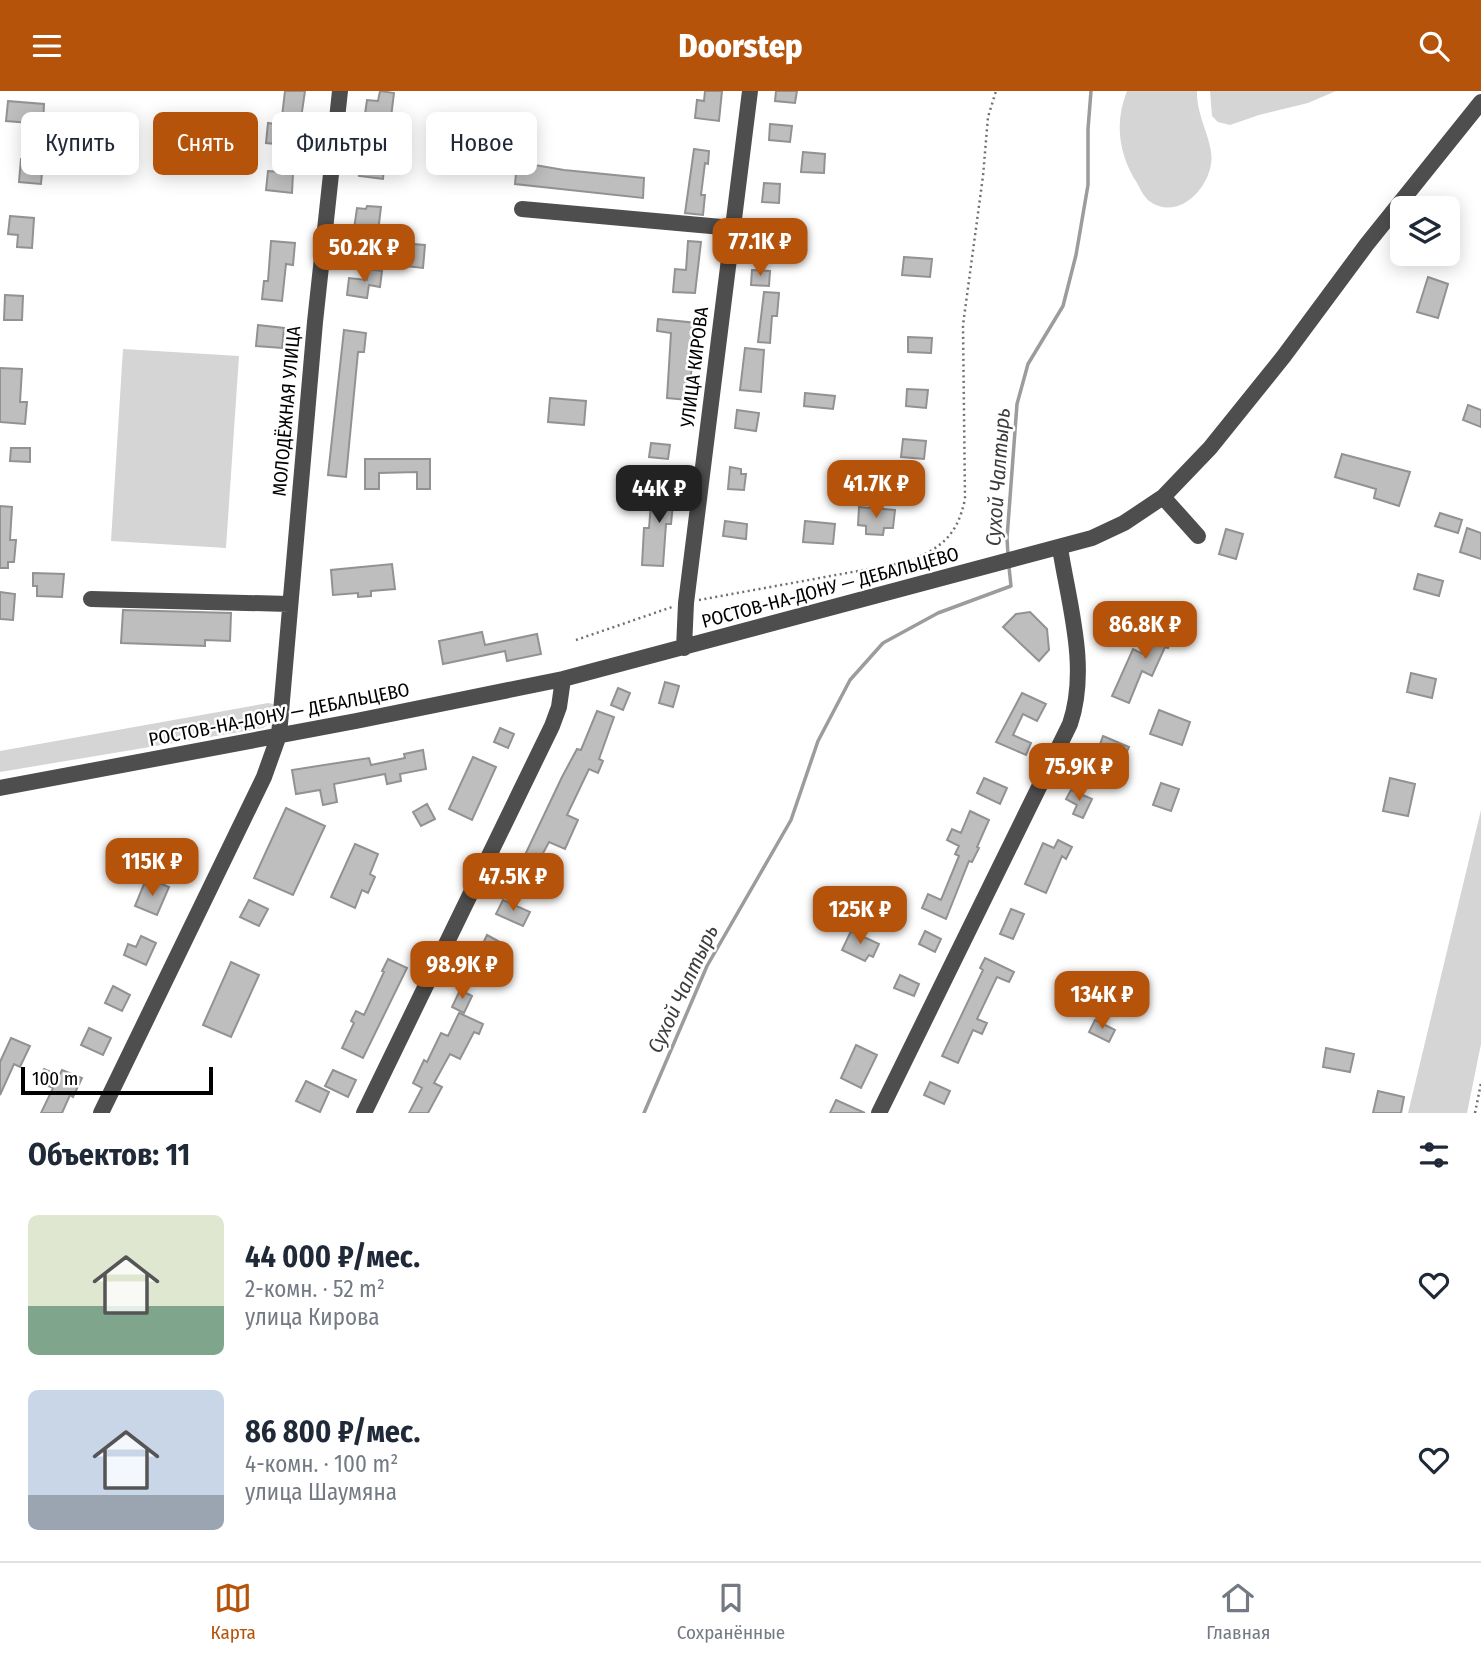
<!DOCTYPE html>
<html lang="ru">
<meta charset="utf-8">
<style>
body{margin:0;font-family:"Fira Sans Condensed",sans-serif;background:#f2f2f3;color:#1f2937;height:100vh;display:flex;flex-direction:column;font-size:26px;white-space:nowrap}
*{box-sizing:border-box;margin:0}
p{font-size:23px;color:#747a83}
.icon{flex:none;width:38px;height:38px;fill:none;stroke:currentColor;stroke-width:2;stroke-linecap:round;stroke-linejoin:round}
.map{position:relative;height:1022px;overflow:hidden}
.drawer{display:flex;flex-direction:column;background:#fff;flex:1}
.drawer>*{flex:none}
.top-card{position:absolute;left:21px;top:21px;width:700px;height:63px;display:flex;gap:14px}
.tools{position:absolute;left:1390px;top:105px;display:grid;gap:14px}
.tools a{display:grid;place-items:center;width:70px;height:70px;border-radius:10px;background:#fff;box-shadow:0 4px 18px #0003;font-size:35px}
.scale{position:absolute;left:21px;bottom:18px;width:192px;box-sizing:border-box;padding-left:7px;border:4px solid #000;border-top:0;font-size:19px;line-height:24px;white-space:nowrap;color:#000;-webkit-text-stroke:5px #fff;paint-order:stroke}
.price{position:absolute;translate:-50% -60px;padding:0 16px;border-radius:14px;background:#b45309;color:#fff;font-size:23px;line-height:46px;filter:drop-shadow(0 2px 4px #0008)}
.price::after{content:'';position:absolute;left:50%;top:42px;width:21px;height:16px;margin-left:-10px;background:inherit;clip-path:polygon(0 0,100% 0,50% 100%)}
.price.current{background:#222;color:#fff}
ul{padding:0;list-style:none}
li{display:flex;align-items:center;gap:21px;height:175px;padding:0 28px}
li span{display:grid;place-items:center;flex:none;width:196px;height:140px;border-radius:10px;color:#555}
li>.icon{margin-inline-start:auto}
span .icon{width:84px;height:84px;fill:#fffc;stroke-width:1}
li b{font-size:30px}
h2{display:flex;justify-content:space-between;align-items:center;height:84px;padding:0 28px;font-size:30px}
.tag{padding:0 24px;border-radius:10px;background:#fff;box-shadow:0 4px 18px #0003;font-size:24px;line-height:63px}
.tag.current{background:#b45309;color:#fff}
header{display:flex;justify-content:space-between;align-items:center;height:91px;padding:0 28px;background:#b45309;color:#fff;font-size:32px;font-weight:800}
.dock{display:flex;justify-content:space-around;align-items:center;height:98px;border-top:2px solid #e0e1e3;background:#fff;font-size:19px;color:#747a83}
.dock a{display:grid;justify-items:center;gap:4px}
.dock .current{color:#b45309}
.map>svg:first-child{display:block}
.green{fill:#d5d5d5}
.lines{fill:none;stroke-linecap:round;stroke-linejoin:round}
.stream{stroke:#9c9c9c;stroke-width:3.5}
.building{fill:#bebebe;stroke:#929292;stroke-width:2}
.path{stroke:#707070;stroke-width:2.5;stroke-dasharray:2 3.5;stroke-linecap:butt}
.minor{stroke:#4e4e4e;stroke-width:16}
.labels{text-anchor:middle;stroke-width:5;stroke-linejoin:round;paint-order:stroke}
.street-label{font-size:19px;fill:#000;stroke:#fff}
.water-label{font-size:21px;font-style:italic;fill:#3d3d3d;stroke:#fff}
</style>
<header><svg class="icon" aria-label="menu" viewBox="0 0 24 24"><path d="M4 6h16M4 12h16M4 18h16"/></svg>Doorstep<svg class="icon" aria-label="search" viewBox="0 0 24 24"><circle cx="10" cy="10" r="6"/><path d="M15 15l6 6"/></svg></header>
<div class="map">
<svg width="1481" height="1022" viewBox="0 0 1481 1022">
<rect width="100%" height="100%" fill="#fff"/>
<path class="green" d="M 1127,0 L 1197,0 C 1196,26 1215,53 1211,73 C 1207,100 1177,130 1149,110 C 1144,106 1140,98 1137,92 C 1119,64 1114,32 1127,0 Z
M 1210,0 L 1336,0 L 1308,12 L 1259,24 L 1230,34 L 1218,31 L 1212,25 Z
M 123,258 L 239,265 L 226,457 L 111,450 Z
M 268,612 L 273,613 L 276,620 L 271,631 L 263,637 L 0,681 L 0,660 Z
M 1481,719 L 1481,953 L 1467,1022 L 1408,1022 Z"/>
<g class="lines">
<path class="stream" d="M 1008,464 L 1007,447 L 1017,313 L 1028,273 L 1063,215 L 1076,164 L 1088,94 L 1088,38 L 1091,0
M 644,1022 L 707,875 L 791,729 L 818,650 L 850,589 L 883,552 L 938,522 L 1011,495 L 1009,476"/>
</g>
<path class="building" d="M 285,0 L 305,0 L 297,55 L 266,52 L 268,32 L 281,34 Z
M 380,0 L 394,2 L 390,34 L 364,30 L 367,9 L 378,10 Z
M 705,0 L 722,0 L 719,30 L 695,27 L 697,9 L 704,10 Z
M 776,0 L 797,0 L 795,12 L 775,10 Z
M 8,10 L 44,13 L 43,33 L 6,30 Z
M 770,33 L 792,35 L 790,51 L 769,49 Z
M 694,58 L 709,60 L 708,73 L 705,72 L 701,104 L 705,104 L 703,124 L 685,122 Z
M 803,61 L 825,63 L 824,82 L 801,81 Z
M 373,64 L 385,66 L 383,88 L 359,85 L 361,67 L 372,68 Z
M 21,68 L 43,70 L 41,93 L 19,91 Z
M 517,71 L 564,79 L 644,87 L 643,107 L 515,93 Z
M 268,80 L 293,82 L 292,102 L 266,99 Z
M 764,92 L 780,93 L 779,112 L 762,111 Z
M 367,115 L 381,116 L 378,141 L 354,138 L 357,117 L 366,118 Z
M 10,125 L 34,127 L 32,157 L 17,156 L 18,144 L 8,143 Z
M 759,140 L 776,141 L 775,155 L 758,154 Z
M 271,150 L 295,152 L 293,174 L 286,173 L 282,210 L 262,208 L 264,190 L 268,190 Z
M 688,150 L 701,151 L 695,202 L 673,201 L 675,178 L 686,179 Z
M 399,152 L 425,154 L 423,177 L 397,174 Z
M 904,166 L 932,168 L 930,186 L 902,184 Z
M 368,178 L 382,180 L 380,196 L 369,194 L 367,207 L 347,204 L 349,187 L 367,189 Z
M 752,179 L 770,180 L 769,195 L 751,194 Z
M 1428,186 L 1448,193 L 1438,227 L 1417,221 Z
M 764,201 L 779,202 L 777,225 L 772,225 L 770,252 L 758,251 Z
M 5,204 L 23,205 L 22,229 L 4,229 Z
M 658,228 L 697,232 L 688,309 L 667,307 L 671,242 L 657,240 Z
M 258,234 L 284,237 L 282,257 L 256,255 Z
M 344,239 L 366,242 L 364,261 L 358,261 L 346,386 L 328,384 Z
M 908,246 L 932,247 L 931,262 L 908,261 Z
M 745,257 L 764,259 L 761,301 L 740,299 Z
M 0,277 L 22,278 L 20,311 L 27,311 L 25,333 L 0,331 Z
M 907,298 L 928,299 L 926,317 L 906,315 Z
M 805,302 L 835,305 L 833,318 L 804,315 Z
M 550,307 L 586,310 L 584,334 L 548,331 Z
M 1468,314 L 1481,319 L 1481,336 L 1463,329 Z
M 737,319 L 759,322 L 756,340 L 735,337 Z
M 903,348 L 926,350 L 924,368 L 901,366 Z
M 651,352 L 670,354 L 668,368 L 649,366 Z
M 11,357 L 30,357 L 30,371 L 10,370 Z
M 1342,363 L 1410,381 L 1399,415 L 1374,407 L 1376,398 L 1335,386 Z
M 365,368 L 430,368 L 430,398 L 417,398 L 417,381 L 379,382 L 379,398 L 365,398 Z
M 730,376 L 741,378 L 741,383 L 746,383 L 744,399 L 728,398 Z
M 665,381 L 676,382 L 671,433 L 666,433 L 663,475 L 642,474 L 644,437 L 649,437 L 651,413 L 662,414 Z
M 0,415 L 12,416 L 10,449 L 16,449 L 14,471 L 8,471 L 8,477 L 0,477 Z
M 859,416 L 895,419 L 893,437 L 884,437 L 883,444 L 866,443 L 866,435 L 858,434 Z
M 1440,422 L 1462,429 L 1458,442 L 1435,435 Z
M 725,430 L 747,433 L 746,448 L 723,445 Z
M 805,430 L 835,433 L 833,453 L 803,451 Z
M 1467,437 L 1481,442 L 1481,468 L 1460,461 Z
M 1226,438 L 1243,443 L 1236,468 L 1219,463 Z
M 392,473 L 395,498 L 371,500 L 371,505 L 358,506 L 358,502 L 333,504 L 331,479 Z
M 33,482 L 64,483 L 62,506 L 37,505 L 37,495 L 33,495 Z
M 1418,483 L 1443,490 L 1439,505 L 1414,498 Z
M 0,501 L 15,503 L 13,529 L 0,528 Z
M 123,519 L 231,522 L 230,550 L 205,549 L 205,555 L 121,552 Z
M 1030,521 L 1047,538 L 1049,559 L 1039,570 L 1003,536 L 1016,523 Z
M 1164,526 L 1179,532 L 1168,557 L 1165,556 L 1152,585 L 1142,580 L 1129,612 L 1112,605 L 1133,558 L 1147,565 Z
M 482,541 L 485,554 L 537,543 L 541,563 L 507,570 L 505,560 L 443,573 L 439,550 Z
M 1411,582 L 1436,588 L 1432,607 L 1407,601 Z
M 665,591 L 679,595 L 673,616 L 659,612 Z
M 618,597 L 630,602 L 623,619 L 611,614 Z
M 1022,602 L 1046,613 L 1037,630 L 1023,623 L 1013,644 L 1031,652 L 1026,664 L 996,651 Z
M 1159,619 L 1190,631 L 1182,654 L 1150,643 Z
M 597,620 L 614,626 L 599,668 L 603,670 L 598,682 L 589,678 L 567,724 L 578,729 L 565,758 L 549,751 L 533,781 L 542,786 L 535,800 L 524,795 L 527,790 L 515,785 L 562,686 L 577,658 L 581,659 Z
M 500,637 L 514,643 L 508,657 L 494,651 Z
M 1103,645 L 1129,656 L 1123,669 L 1098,659 Z
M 423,659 L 426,678 L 400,683 L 401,690 L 387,693 L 385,683 L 334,693 L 337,711 L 323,714 L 320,699 L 296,703 L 292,679 L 369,667 L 371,674 L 405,667 L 404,663 Z
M 473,666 L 496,676 L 472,729 L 449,718 Z
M 984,687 L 1007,697 L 1000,713 L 977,702 Z
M 1390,687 L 1415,693 L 1408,725 L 1383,720 Z
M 1161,692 L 1179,698 L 1171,720 L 1153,714 Z
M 1071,699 L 1092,708 L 1083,727 L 1073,723 L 1077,714 L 1066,708 Z
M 427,713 L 435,728 L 421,735 L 413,721 Z
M 286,717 L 325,735 L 293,804 L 254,787 Z
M 970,720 L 989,729 L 977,756 L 979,757 L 972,771 L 969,770 L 946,828 L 922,817 L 928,803 L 941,809 L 959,765 L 955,763 L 959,755 L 947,749 L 952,738 L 961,742 Z
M 1058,749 L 1072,756 L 1066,768 L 1062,765 L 1046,802 L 1025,793 L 1043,752 L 1054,757 Z
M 355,753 L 378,763 L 370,783 L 375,786 L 368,802 L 362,799 L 355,817 L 331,806 Z
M 173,766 L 189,772 L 184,787 L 168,781 Z
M 157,791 L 169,796 L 157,824 L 135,815 L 144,793 L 154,797 Z
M 249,809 L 268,818 L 259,835 L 240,826 Z
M 503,809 L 530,821 L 523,835 L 496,823 Z
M 1011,818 L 1024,823 L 1013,848 L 1000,843 Z
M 851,840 L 879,853 L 873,866 L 869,864 L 865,870 L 842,859 Z
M 925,840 L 941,848 L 935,861 L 919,853 Z
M 487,844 L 507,855 L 497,875 L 500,876 L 493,890 L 470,880 Z
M 141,845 L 156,852 L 146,874 L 124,864 L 128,853 L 136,856 Z
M 985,867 L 1014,881 L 1009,891 L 997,886 L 977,928 L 987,932 L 982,943 L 973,939 L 958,972 L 942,965 L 983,879 L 980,877 Z
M 388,868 L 407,877 L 363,967 L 342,957 L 354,932 L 351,930 L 356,920 L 364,924 L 384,881 L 382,880 Z
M 231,871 L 259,884 L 231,946 L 203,934 Z
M 900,884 L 919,893 L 914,905 L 894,897 Z
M 113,895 L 130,904 L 122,920 L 105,912 Z
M 460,899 L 472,905 L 464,922 L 452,916 Z
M 459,922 L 483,933 L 479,943 L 474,941 L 460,968 L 450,963 L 434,992 L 442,996 L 428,1022 L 409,1022 L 422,997 L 413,992 L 424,969 L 427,971 L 441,942 L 448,945 Z
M 1095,929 L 1115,939 L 1109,951 L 1089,941 Z
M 89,937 L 111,947 L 103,964 L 81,954 Z
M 11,947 L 30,955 L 20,976 L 14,973 L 0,1004 L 0,971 Z
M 856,954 L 877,964 L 861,997 L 841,987 Z
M 1326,957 L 1354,963 L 1350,981 L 1323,976 Z
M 44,978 L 59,985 L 62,979 L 82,987 L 73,1006 L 70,1004 L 62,1022 L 41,1022 L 53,997 L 38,990 Z
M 333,979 L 356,989 L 348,1006 L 325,995 Z
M 306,990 L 329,1001 L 320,1021 L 296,1010 Z
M 930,991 L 950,1000 L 944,1013 L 924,1004 Z
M 1378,1000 L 1404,1006 L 1401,1022 L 1373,1022 Z
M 836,1009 L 865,1022 L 830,1022 Z"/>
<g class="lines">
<path class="path" d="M 699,509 L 902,472 C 938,460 957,447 965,408 L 963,234 L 983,85 L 988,26 L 996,0
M 576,549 L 672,516
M 1475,1022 L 1481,992"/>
<path class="minor" d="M 522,118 L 733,137
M 1163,406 L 1198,445
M 91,508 L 289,513
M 684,557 L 686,512 L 750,0
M 0,697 L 356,630 L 563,588 L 1092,447 L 1124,432 L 1163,406 L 1210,357 L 1284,265 L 1367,153 L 1481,11
M 101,1022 L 264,686 L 279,644 L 315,231 L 340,0
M 364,1022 L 552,635 L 559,616 L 563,588
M 879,1022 L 1070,633 C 1089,577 1069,514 1060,457"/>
</g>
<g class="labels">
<g class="street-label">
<text transform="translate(694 276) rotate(-83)" y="7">УЛИЦА КИРОВА</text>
<text transform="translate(286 320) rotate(-85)" y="7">МОЛОДЁЖНАЯ УЛИЦА</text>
<text transform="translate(830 496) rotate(-15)" y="7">РОСТОВ-НА-ДОНУ — ДЕБАЛЬЦЕВО</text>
<text transform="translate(279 623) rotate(-11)" y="7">РОСТОВ-НА-ДОНУ — ДЕБАЛЬЦЕВО</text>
</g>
<g class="water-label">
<text transform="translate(998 386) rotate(-86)" y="7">Сухой Чалтырь</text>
<text transform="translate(683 898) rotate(-65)" y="7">Сухой Чалтырь</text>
</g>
</g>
</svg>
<div class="tools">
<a><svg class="icon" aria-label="layers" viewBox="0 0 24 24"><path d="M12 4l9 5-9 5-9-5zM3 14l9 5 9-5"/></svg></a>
</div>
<div class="scale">100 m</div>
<b class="price" style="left:760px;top:187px">77.1K ₽</b>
<b class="price" style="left:364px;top:193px">50.2K ₽</b>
<b class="price" style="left:876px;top:429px">41.7K ₽</b>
<b class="price current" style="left:659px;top:434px">44K ₽</b>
<b class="price" style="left:1145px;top:570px">86.8K ₽</b>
<b class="price" style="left:1079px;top:712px">75.9K ₽</b>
<b class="price" style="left:152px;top:807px">115K ₽</b>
<b class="price" style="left:513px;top:822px">47.5K ₽</b>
<b class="price" style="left:860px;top:855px">125K ₽</b>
<b class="price" style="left:462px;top:910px">98.9K ₽</b>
<b class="price" style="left:1102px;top:940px">134K ₽</b>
<div class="top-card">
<a class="tag">Купить</a>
<a class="tag current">Снять</a>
<a class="tag">Фильтры</a>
<a class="tag">Новое</a>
</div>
</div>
<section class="drawer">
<h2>Объектов: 11<svg class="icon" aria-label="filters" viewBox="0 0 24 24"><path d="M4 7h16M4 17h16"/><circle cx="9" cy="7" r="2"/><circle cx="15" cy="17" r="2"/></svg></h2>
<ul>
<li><span style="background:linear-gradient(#dfe7d0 65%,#7fa58c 0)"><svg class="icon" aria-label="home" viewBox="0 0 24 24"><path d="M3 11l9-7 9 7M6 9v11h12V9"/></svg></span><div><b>44 000 ₽/мес.</b><p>2-комн. · 52 m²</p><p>улица Кирова</p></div><svg class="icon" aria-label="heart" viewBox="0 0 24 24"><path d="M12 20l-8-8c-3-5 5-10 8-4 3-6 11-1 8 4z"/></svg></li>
<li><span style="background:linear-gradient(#c9d6e8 75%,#9aa5b1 0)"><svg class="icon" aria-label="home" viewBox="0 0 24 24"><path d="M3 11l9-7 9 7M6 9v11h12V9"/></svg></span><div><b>86 800 ₽/мес.</b><p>4-комн. · 100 m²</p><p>улица Шаумяна</p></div><svg class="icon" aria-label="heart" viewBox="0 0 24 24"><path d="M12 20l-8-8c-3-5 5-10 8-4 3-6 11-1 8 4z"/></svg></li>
</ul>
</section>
<nav class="dock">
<a class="current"><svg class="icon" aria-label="map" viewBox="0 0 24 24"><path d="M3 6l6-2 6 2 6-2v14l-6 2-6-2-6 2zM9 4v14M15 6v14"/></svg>Карта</a>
<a><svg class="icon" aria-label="saved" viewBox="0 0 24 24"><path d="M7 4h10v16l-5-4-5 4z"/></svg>Сохранённые</a>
<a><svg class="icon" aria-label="home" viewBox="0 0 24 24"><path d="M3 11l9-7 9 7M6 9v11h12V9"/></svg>Главная</a>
</nav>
